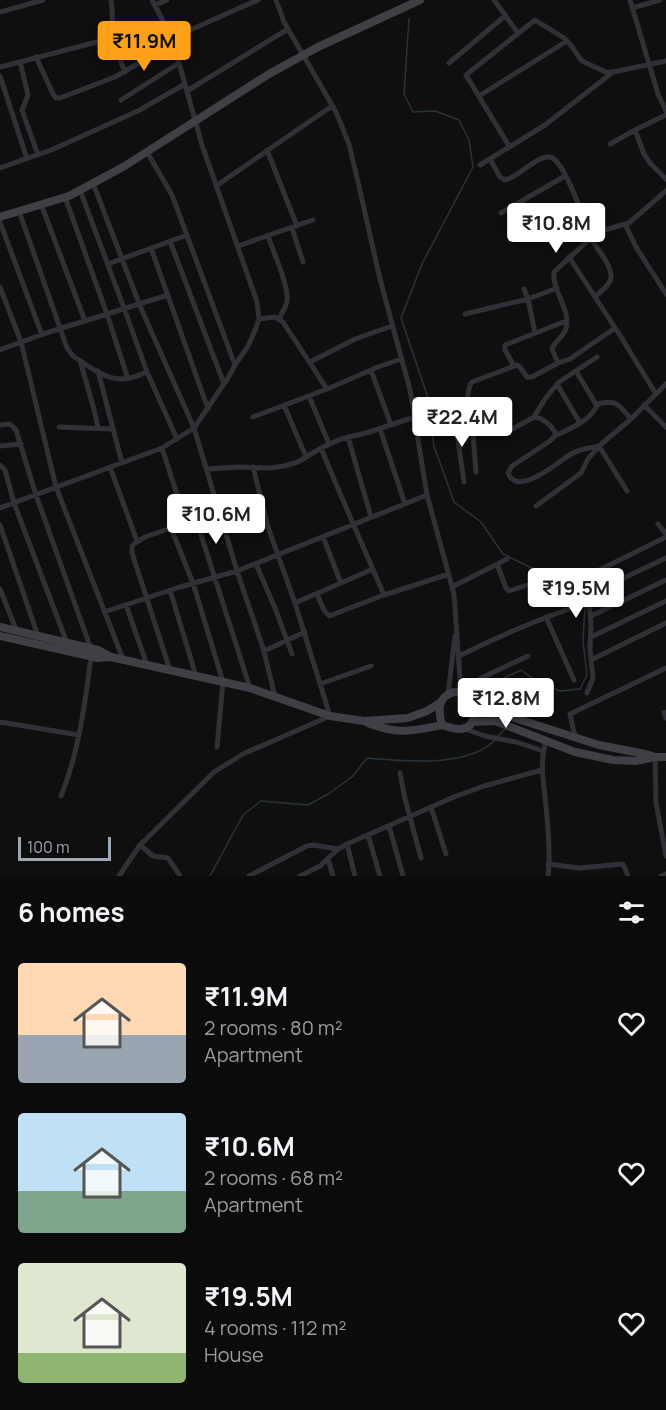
<!DOCTYPE html>
<meta charset="utf-8">
<style>
body{margin:0;font-family:Manrope,sans-serif;background:#19191a;color:#f1f3f6;height:100vh;display:flex;flex-direction:column;font-size:22px;white-space:nowrap}
*{box-sizing:border-box;margin:0}
p{font-size:20px;color:#9a9b9d}
.icon{flex:none;width:33px;height:33px;fill:none;stroke:currentColor;stroke-width:2;stroke-linecap:round;stroke-linejoin:round}
.map{position:relative;height:876px;overflow:hidden}
.panel{display:flex;flex-direction:column;background:#0b0b0c;flex:1}
.panel>*{flex:none}
.scale{position:absolute;left:18px;bottom:15px;width:93px;box-sizing:border-box;padding-left:6px;border:3px solid #9fa6b3;border-top:0;font-size:16px;line-height:21px;white-space:nowrap;color:#9fa6b3;-webkit-text-stroke:4px #0a0a0b;paint-order:stroke}
.price{position:absolute;translate:-50% -51px;padding:0 14px;border-radius:6px;background:#fff;color:#222;font-size:20px;line-height:39px;filter:drop-shadow(0 2px 3px #0008)}
.price::after{content:'';position:absolute;left:50%;top:36px;width:18px;height:14px;margin-left:-9px;background:inherit;clip-path:polygon(0 0,100% 0,50% 100%)}
.price.active{background:#fea119;color:#111}
ul{padding:0;list-style:none}
li{display:flex;align-items:center;gap:18px;height:150px;padding:0 18px}
li span{display:grid;place-items:center;flex:none;width:168px;height:120px;border-radius:6px;color:#555}
li>.icon{margin-inline-start:auto}
span .icon{width:72px;height:72px;fill:#fffc;stroke-width:1}
li b{font-size:26px}
h2{display:flex;justify-content:space-between;align-items:center;height:72px;padding:0 18px;font-size:26px}
.map>svg:first-child{display:block}
.lines{fill:none;stroke-linecap:round;stroke-linejoin:round}
.stream{stroke:#283339;stroke-width:1.5}
.street{stroke:#303136;stroke-width:5}
.secondary{stroke:#3e4046;stroke-width:8}
.secondary-bridge{stroke:#3e4046;stroke-width:8}
</style>
<div class="map">
<svg width="666" height="876" viewBox="0 0 666 876">
<rect width="100%" height="100%" fill="#0f0f10"/>
<g class="lines">
<path class="stream" d="M 409,19 L 404,94 L 413,112 L 435,111 L 459,120 L 469,140 L 473,167 L 422,264 L 401,318 L 428,398 L 431,421
M 431,426 L 434,446 L 454,502 L 481,522 L 503,554 L 548,576
M 555,579 L 568,585 L 583,602
M 517,717 L 521,712 L 505,690 L 504,678 L 521,670 L 536,681 L 560,691 L 580,689 L 587,675 L 583,641 L 585,606
M 498,736 L 505,729
M 210,876 L 243,815 L 261,801 L 308,805 L 330,793 L 353,776 L 367,758 C 403,761 468,768 495,740"/>
<path class="street" d="M 276,0 L 284,22 L 336,112 L 349,144 L 355,169 L 380,279 L 410,390 L 427,495 L 454,594 L 461,692
M 494,0 L 518,33
M 630,0 L 658,94 L 666,111
M 155,5 L 167,0
M 632,8 L 660,0
M 0,12 L 43,0
M 109,34 L 125,72
M 172,38 L 258,0
M 36,57 L 53,94 L 56,98 L 60,98 L 115,77 L 173,43
M 20,62 L 28,95 L 22,110 L 38,155
M 449,63 L 505,16
M 0,67 L 97,42 C 116,33 113,18 111,0
M 0,76 L 27,159
M 187,91 L 288,29
M 479,96 L 567,41
M 121,100 L 179,63
M 635,130 L 644,154 L 650,163 L 666,179
M 610,144 L 635,130 L 666,115
M 509,146 L 466,75 L 535,20 L 564,38 L 570,44 L 581,60 L 586,63 L 606,72 L 613,72 L 666,61
M 267,150 L 297,226
M 147,152 L 172,195 L 235,365
M 490,159 L 500,177 L 505,180 C 519,177 537,155 550,157 C 563,159 580,209 585,222 C 587,227 588,234 591,239 C 597,249 611,264 611,276 C 612,284 600,292 595,297
M 480,165 L 545,125 L 613,72
M 0,168 L 51,150 L 138,111 L 185,84
M 93,183 L 140,306 L 194,428 L 237,571 L 263,648 L 275,696
M 216,186 L 332,106
M 80,190 L 124,308 L 147,372 L 177,439
M 65,197 L 107,314 L 128,379
M 41,204 L 85,321
M 19,211 L 67,348 L 73,356 C 87,365 105,380 123,379 C 131,379 139,375 147,372
M 501,213 L 565,176
M 0,222 L 42,335
M 625,224 L 636,247 L 666,294
M 292,228 L 303,262
M 268,236 C 273,251 289,286 287,301 C 286,307 282,313 279,319
M 170,241 L 224,384
M 238,246 L 313,220
M 151,248 L 208,409
M 569,257 L 621,337 L 656,394
M 108,264 L 187,235
M 0,287 L 21,342 L 56,487 L 123,659
M 524,289 L 528,299 L 535,333
M 465,314 L 528,299 L 557,288
M 259,319 L 275,317 L 283,322 L 327,389
M 0,350 L 46,333 L 168,295
M 80,360 L 93,406 L 98,427
M 310,362 L 355,339 L 392,326
M 558,363 L 552,349 C 555,341 563,337 566,329 C 571,309 552,291 554,272 L 594,235 L 601,231 L 629,223 L 666,191
M 514,366 L 505,350 L 505,345 L 566,321
M 371,370 L 391,425
M 98,371 L 122,463
M 557,384 L 580,423
M 309,396 L 329,444
M 597,404 C 617,399 618,404 631,419
M 284,405 L 306,457
M 644,405 L 666,427
M 253,417 L 327,389 L 378,367 L 401,359
M 534,417 L 545,399 L 559,382 L 597,357
M 455,420 L 464,482
M 469,422 C 468,409 465,393 472,382 L 517,365 L 519,366 L 527,377 L 532,377 L 558,363 L 570,359 L 615,328
M 472,422 L 476,472
M 0,425 L 10,424 L 16,430 L 36,495 L 91,649
M 416,426 L 448,419 L 480,423 L 507,432 L 534,417 C 543,418 551,425 555,432 L 555,436 L 550,441 L 512,466 L 508,473 C 518,498 558,462 571,454 C 579,449 590,448 599,446 L 627,491
M 59,427 L 112,429
M 380,429 L 405,504
M 555,436 C 570,428 589,422 597,406 L 576,371
M 348,437 L 371,517
M 0,446 L 21,444
M 162,448 L 180,504
M 321,448 C 341,497 363,546 384,595
M 0,465 L 5,470 L 14,503 L 67,643
M 110,467 L 137,541
M 207,469 L 239,467 L 270,468 L 284,466 L 298,462 L 321,448 L 341,439 L 366,433 L 415,417
M 536,506 L 581,473 L 588,459 L 599,446 L 631,419 L 666,384
M 0,508 L 162,448 L 194,428 L 228,378 L 235,365 L 248,346 L 256,328 L 259,319 L 257,302 L 202,145 L 172,38 L 152,0
M 196,519 L 250,688
M 658,524 L 666,534
M 0,525 L 38,636
M 171,528 L 193,583 L 223,682 L 217,747
M 323,537 L 341,583
M 256,564 L 275,608 L 292,654
M 497,564 L 506,588 L 509,591 L 563,573 L 589,599 L 591,625 L 590,649 L 593,678 L 587,693
M 573,583 L 666,537
M 452,587 L 507,559
M 0,589 L 17,632
M 170,590 L 196,676
M 317,594 L 324,610 L 329,616 L 384,595 L 449,574
M 586,596 L 666,558
M 295,603 L 373,569
M 126,605 L 147,665
M 104,612 L 180,587 L 237,571 L 427,495
M 591,616 L 666,580
M 546,617 L 574,680
M 591,637 L 666,601
M 264,651 L 305,632
M 459,656 C 501,635 544,617 589,602
M 591,660 L 666,623
M 170,670 L 132,553 L 132,546 L 135,543 L 145,537 L 219,511
M 320,684 L 371,666
M 448,694 L 455,636
M 466,695 L 477,682 L 481,678 L 528,656
M 664,712 L 666,718
M 0,722 L 79,735
M 465,729 L 485,736 L 516,742 L 543,751
M 575,737 L 570,714 L 666,668
M 546,741 C 539,763 544,784 546,806 C 548,828 551,855 548,876
M 655,757 L 656,803 L 666,856
M 400,773 L 405,799 L 421,858
M 61,796 C 79,752 85,703 91,657
M 431,807 L 446,854
M 389,826 L 403,876
M 368,835 L 380,876
M 347,844 L 355,876
M 140,845 L 153,856 L 168,858 L 180,876
M 328,859 L 333,876
M 548,864 L 579,868 L 623,864 L 628,876
M 119,876 L 140,845 L 214,772 L 243,754 L 330,716 L 295,603 L 268,527 L 253,467
M 249,876 L 307,846 L 313,845 L 338,849
M 300,876 L 320,866 L 338,849 L 347,844 L 454,797 L 484,786 L 542,770
M 661,876 L 666,874"/>
<path class="secondary" d="M 318,47 L 420,0
M 0,217 L 69,196 L 123,167 L 269,74
M 0,627 L 98,650 L 111,657 L 250,688 L 330,716 L 364,721 L 408,718 L 427,711 L 440,703
M 0,636 L 98,658 L 110,657
M 454,692 C 460,692 467,693 471,699 C 476,707 476,725 465,728 C 458,731 449,727 442,725 C 438,710 437,697 454,692 Z
M 466,695 L 496,712 L 524,721 L 599,745 L 640,753 L 652,756
M 472,722 L 495,721 L 575,752 L 613,760 L 636,761 L 655,757 L 666,757
M 368,723 C 398,735 412,731 442,725"/>
<path class="secondary-bridge" d="M 269,74 L 318,47"/>
</g>
</svg>
<div class="scale">100 m</div>
<b class="price active" style="left:144px;top:72px">₹11.9M</b>
<b class="price" style="left:556px;top:254px">₹10.8M</b>
<b class="price" style="left:462px;top:448px">₹22.4M</b>
<b class="price" style="left:216px;top:545px">₹10.6M</b>
<b class="price" style="left:576px;top:619px">₹19.5M</b>
<b class="price" style="left:506px;top:729px">₹12.8M</b>
</div>
<section class="panel">
<h2>6 homes<svg class="icon" aria-label="filters" viewBox="0 0 24 24"><path d="M4 7h16M4 17h16"/><circle cx="9" cy="7" r="2"/><circle cx="15" cy="17" r="2"/></svg></h2>
<ul>
<li><span style="background:linear-gradient(#ffd9b3 60%,#9aa5b1 0)"><svg class="icon" aria-label="home" viewBox="0 0 24 24"><path d="M3 11l9-7 9 7M6 9v11h12V9"/></svg></span><div><b>₹11.9M</b><p>2 rooms · 80 m²</p><p>Apartment</p></div><svg class="icon" aria-label="heart" viewBox="0 0 24 24"><path d="M12 20l-8-8c-3-5 5-10 8-4 3-6 11-1 8 4z"/></svg></li>
<li><span style="background:linear-gradient(#bfe0f5 65%,#7fa58c 0)"><svg class="icon" aria-label="home" viewBox="0 0 24 24"><path d="M3 11l9-7 9 7M6 9v11h12V9"/></svg></span><div><b>₹10.6M</b><p>2 rooms · 68 m²</p><p>Apartment</p></div><svg class="icon" aria-label="heart" viewBox="0 0 24 24"><path d="M12 20l-8-8c-3-5 5-10 8-4 3-6 11-1 8 4z"/></svg></li>
<li><span style="background:linear-gradient(#dfe7d0 75%,#8fb573 0)"><svg class="icon" aria-label="home" viewBox="0 0 24 24"><path d="M3 11l9-7 9 7M6 9v11h12V9"/></svg></span><div><b>₹19.5M</b><p>4 rooms · 112 m²</p><p>House</p></div><svg class="icon" aria-label="heart" viewBox="0 0 24 24"><path d="M12 20l-8-8c-3-5 5-10 8-4 3-6 11-1 8 4z"/></svg></li>
</ul>
</section>
